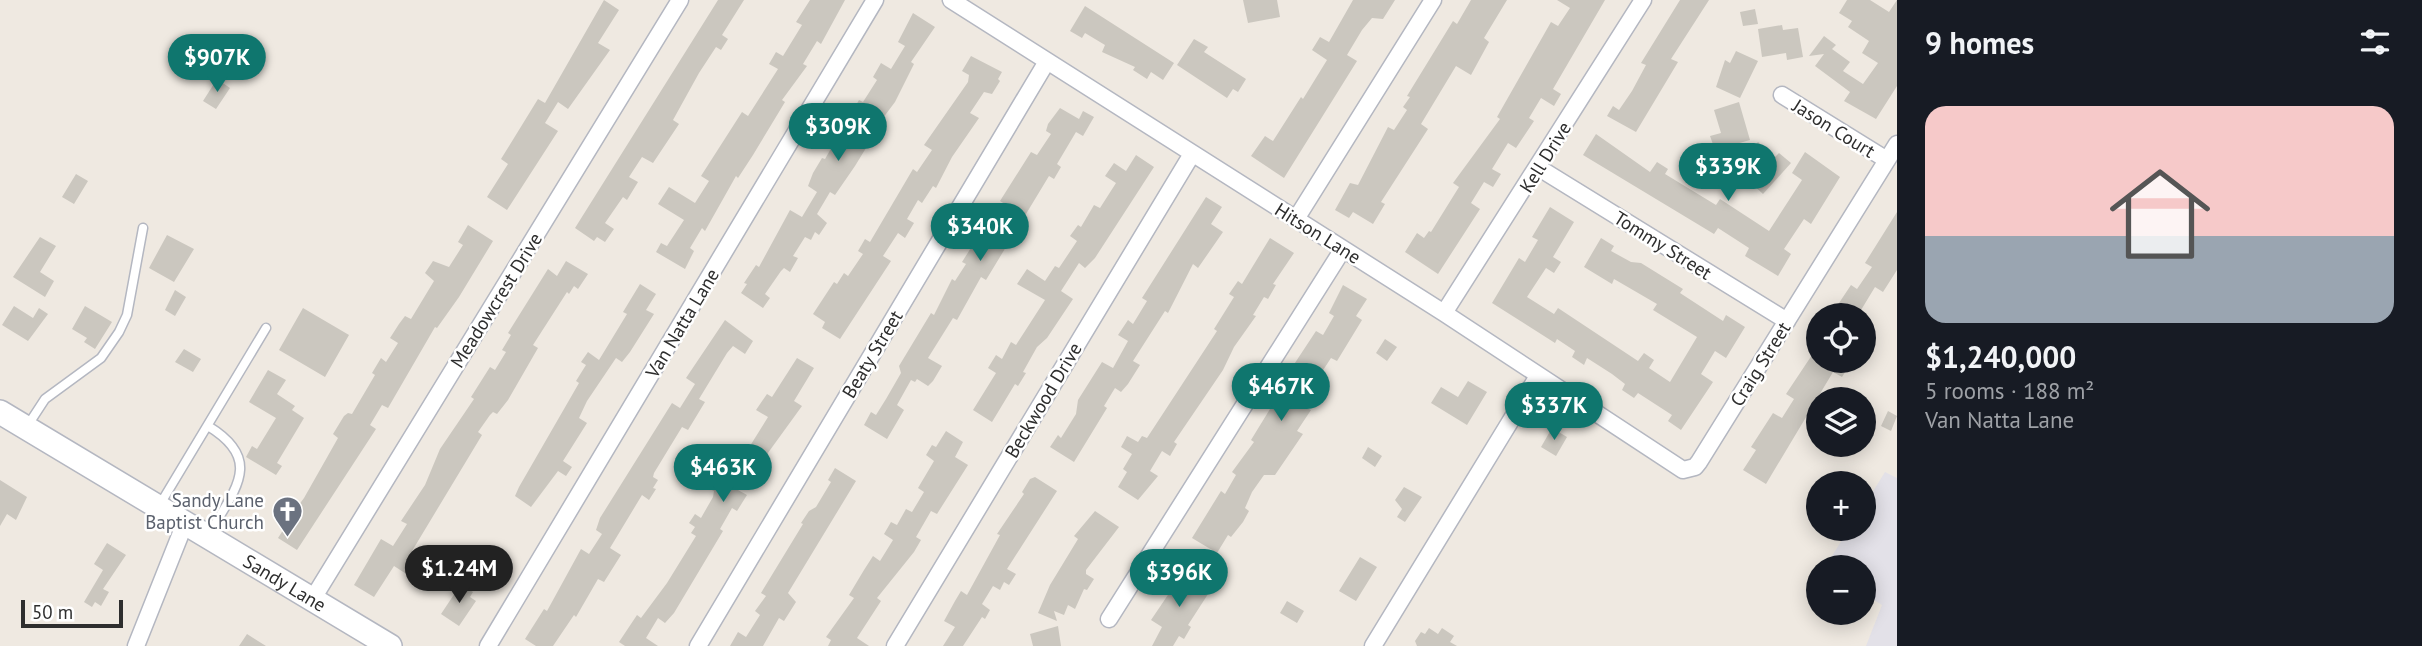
<!DOCTYPE html>
<meta charset="utf-8">
<style>
body{margin:0;font-family:"PT Sans",sans-serif;background:#242831;color:#f1f3f6;height:100vh;display:flex;flex-direction:column;font-size:26px;white-space:nowrap}
*{box-sizing:border-box;margin:0}
p{font-size:23px;color:#9ea1a6}
.icon{flex:none;width:38px;height:38px;fill:none;stroke:currentColor;stroke-width:2;stroke-linecap:round;stroke-linejoin:round}
.map{position:relative;flex:1;overflow:hidden}
.side{display:flex;flex-direction:column;background:#171b24;width:525px}
.side>*{flex:none}
.tools{position:absolute;left:1806px;top:303px;display:grid;gap:14px}
.tools a{display:grid;place-items:center;width:70px;height:70px;border-radius:50%;background:#171b24;box-shadow:0 4px 18px #0003;font-size:35px}
.scale{position:absolute;left:21px;bottom:18px;width:102px;box-sizing:border-box;padding-left:7px;border:4px solid #2e2e2e;border-top:0;font-size:19px;line-height:24px;white-space:nowrap;color:#2e2e2e;-webkit-text-stroke:5px #fff;paint-order:stroke}
.price{position:absolute;translate:-50% -60px;padding:0 16px;border-radius:24px;background:#0f766e;color:#fff;font-size:23px;line-height:46px;filter:drop-shadow(0 2px 4px #0008)}
.price::after{content:'';position:absolute;left:50%;top:42px;width:21px;height:16px;margin-left:-10px;background:inherit;clip-path:polygon(0 0,100% 0,50% 100%)}
.price.selected{background:#222;color:#fff}
ul{padding:0;list-style:none}
li{display:grid;align-content:center;gap:14px;height:371px;padding:0 28px}
li+li{border-top:2px solid #363941}
li span{display:grid;place-items:center;height:217px;border-radius:21px;color:#555}
li>.icon{margin-inline-start:auto}
span .icon{width:126px;height:126px;fill:#fffc;stroke-width:1}
li b{font-size:30px}
h2{display:flex;justify-content:space-between;align-items:center;height:84px;padding:0 28px;font-size:30px}
main{display:flex;flex:1;min-height:0}
.map>svg:first-child{display:block}
.industrial{fill:#e3e1e8}
.building{fill:#cbc7bf}
.lines{fill:none;stroke-linecap:round;stroke-linejoin:round}
.lane-casing{stroke:#b4b7c1;stroke-width:11}
.street-casing{stroke:#b4b7c1;stroke-width:19}
.secondary-casing{stroke:#b4b7c1;stroke-width:26}
.lane{stroke:#fff;stroke-width:8}
.street{stroke:#fff;stroke-width:16}
.secondary{stroke:#fff;stroke-width:23}
.labels{text-anchor:middle;stroke-width:5;stroke-linejoin:round;paint-order:stroke}
.street-label{font-size:19px;fill:#2e2e2e;stroke:#fff}
.worship-label{font-size:19px;fill:#5b616d;stroke:#fff;text-anchor:end}
</style>
<main>
<div class="map">
<svg width="1897" height="646" viewBox="0 0 1897 646">
<rect width="100%" height="100%" fill="#efe9e1"/>
<path class="industrial" d="M 1885,472 L 1897,478 L 1897,646 L 1866,646 L 1882,605 L 1864,594 L 1864,567 L 1825,567 L 1849,529 L 1864,528 L 1864,506 Z"/>
<path class="building" d="M 604,0 L 619,10 L 598,43 L 610,50 L 568,109 L 558,102 L 545,123 L 558,131 L 507,210 L 487,197 L 508,164 L 501,159 L 538,99 L 545,103 Z
M 718,0 L 744,0 L 722,35 L 728,39 L 721,50 L 716,47 L 699,73 L 673,120 L 679,124 L 653,163 L 642,157 L 629,177 L 638,182 L 627,200 L 623,197 L 605,223 L 614,229 L 605,242 L 597,237 L 594,241 L 575,228 Z
M 810,0 L 845,0 L 821,44 L 817,41 L 803,64 L 807,66 L 782,100 L 785,102 L 753,155 L 738,178 L 736,176 L 705,231 L 702,228 L 690,248 L 694,251 L 685,269 L 656,252 L 661,243 L 667,246 L 684,220 L 658,204 L 669,187 L 695,203 L 709,181 L 701,176 L 742,112 L 748,116 L 778,69 L 769,64 L 776,52 L 783,56 L 802,25 L 796,22 Z
M 1243,0 L 1277,0 L 1280,17 L 1248,23 Z
M 1353,0 L 1395,0 L 1383,19 L 1372,18 L 1362,30 L 1347,55 L 1357,61 L 1284,178 L 1251,156 L 1265,136 L 1273,141 L 1301,97 L 1303,99 L 1327,60 L 1312,50 L 1320,37 L 1329,42 Z
M 1471,0 L 1507,0 L 1484,38 L 1489,42 L 1471,75 L 1456,66 L 1421,124 L 1428,129 L 1381,202 L 1385,204 L 1373,224 L 1353,212 L 1349,218 L 1335,210 L 1350,183 L 1358,185 L 1388,127 L 1394,130 L 1407,110 L 1403,107 L 1410,97 L 1407,96 L 1453,21 L 1457,24 Z
M 1557,0 L 1605,0 L 1553,89 L 1561,94 L 1554,106 L 1541,98 L 1529,118 L 1534,121 L 1516,148 L 1508,143 L 1492,169 L 1501,174 L 1493,187 L 1484,182 L 1471,203 L 1480,209 L 1438,274 L 1405,252 L 1417,233 L 1424,238 L 1429,231 L 1431,232 L 1459,187 L 1453,183 L 1500,119 L 1497,117 L 1551,22 L 1558,26 L 1570,8 Z
M 1680,0 L 1709,0 L 1671,59 L 1678,62 L 1636,132 L 1607,116 L 1613,106 L 1619,110 L 1632,91 L 1646,65 L 1641,63 Z
M 1847,0 L 1870,0 L 1889,12 L 1897,0 L 1897,86 L 1876,119 L 1844,101 L 1850,92 L 1815,66 L 1824,54 L 1809,56 L 1824,36 L 1836,45 L 1832,49 L 1850,62 L 1843,71 L 1863,84 L 1878,63 L 1862,53 L 1869,41 L 1848,27 L 1852,21 L 1839,13 Z
M 1085,6 L 1174,63 L 1163,80 L 1151,72 L 1147,79 L 1133,70 L 1135,67 L 1102,52 L 1105,45 L 1085,33 L 1082,38 L 1070,31 Z
M 1755,9 L 1758,24 L 1743,26 L 1740,12 Z
M 913,13 L 935,27 L 911,62 L 914,64 L 895,102 L 862,146 L 866,148 L 855,166 L 835,195 L 830,192 L 817,214 L 827,223 L 819,235 L 815,232 L 811,240 L 805,237 L 793,256 L 798,258 L 790,272 L 784,268 L 781,271 L 765,294 L 770,298 L 763,308 L 741,293 L 747,284 L 744,283 L 756,265 L 759,267 L 790,210 L 802,217 L 817,192 L 808,186 L 813,173 L 822,158 L 825,159 L 859,100 L 863,102 L 877,80 L 873,77 L 881,63 L 891,69 L 905,46 L 898,42 Z
M 1782,25 L 1783,30 L 1798,28 L 1803,57 L 1787,60 L 1786,53 L 1762,57 L 1758,29 Z
M 1194,39 L 1208,47 L 1204,52 L 1246,79 L 1238,92 L 1233,89 L 1227,98 L 1177,65 Z
M 1736,51 L 1758,61 L 1740,98 L 1716,87 L 1725,60 L 1730,63 Z
M 971,56 L 1002,72 L 998,79 L 1000,81 L 992,94 L 984,92 L 970,113 L 979,118 L 952,157 L 936,188 L 933,186 L 922,203 L 918,200 L 907,219 L 914,223 L 905,238 L 898,233 L 883,256 L 891,261 L 840,339 L 822,328 L 825,322 L 813,314 L 834,282 L 837,284 L 844,273 L 848,276 L 863,254 L 858,251 L 865,239 L 870,242 L 913,169 L 917,172 L 932,150 L 924,145 L 968,82 L 969,75 L 962,71 Z
M 217,79 L 230,88 L 216,109 L 203,101 Z
M 1739,102 L 1750,140 L 1715,150 L 1710,136 L 1721,133 L 1714,110 Z
M 1060,108 L 1079,119 L 1083,111 L 1094,117 L 1083,136 L 1076,132 L 1057,164 L 1061,167 L 1054,179 L 1049,176 L 986,280 L 981,277 L 957,320 L 953,318 L 928,358 L 942,366 L 933,381 L 928,386 L 917,379 L 915,382 L 911,380 L 897,405 L 904,410 L 887,439 L 864,425 L 871,412 L 876,415 L 886,399 L 901,373 L 899,366 L 931,313 L 934,315 L 952,279 L 955,281 L 966,264 L 962,262 L 988,221 L 996,226 L 1008,206 L 1000,201 L 1031,152 L 1037,155 L 1051,134 L 1046,131 L 1048,124 Z
M 1596,134 L 1650,172 L 1657,162 L 1668,169 L 1665,174 L 1716,205 L 1720,199 L 1769,231 L 1802,180 L 1792,173 L 1805,152 L 1840,177 L 1811,224 L 1804,219 L 1784,249 L 1791,254 L 1778,276 L 1745,256 L 1749,248 L 1718,228 L 1714,234 L 1583,155 Z
M 1758,142 L 1775,157 L 1779,153 L 1791,163 L 1763,194 L 1735,168 Z
M 1136,155 L 1154,167 L 1095,258 L 1085,268 L 1079,263 L 1061,291 L 1073,299 L 1047,338 L 1037,347 L 1023,372 L 1026,373 L 1018,386 L 1015,384 L 992,422 L 973,410 L 996,373 L 988,368 L 996,355 L 1002,359 L 1011,342 L 1016,345 L 1045,300 L 1017,284 L 1027,269 L 1045,281 L 1055,266 L 1059,268 L 1077,241 L 1070,236 L 1078,225 L 1081,227 L 1094,205 L 1100,208 L 1116,183 L 1105,176 L 1114,163 L 1126,171 Z
M 76,174 L 88,181 L 74,204 L 62,197 Z
M 1206,197 L 1222,207 L 1211,224 L 1223,232 L 1198,268 L 1193,264 L 1168,313 L 1165,311 L 1133,361 L 1140,365 L 1128,384 L 1121,392 L 1115,388 L 1104,406 L 1107,408 L 1074,462 L 1050,447 L 1058,435 L 1061,438 L 1076,414 L 1078,400 L 1102,362 L 1113,368 L 1128,341 L 1118,335 L 1128,320 L 1133,324 L 1147,301 L 1142,298 Z
M 1550,207 L 1574,222 L 1553,257 L 1561,262 L 1554,273 L 1546,268 L 1527,297 L 1554,314 L 1558,308 L 1638,361 L 1644,353 L 1654,360 L 1649,368 L 1670,382 L 1697,337 L 1653,310 L 1657,304 L 1614,279 L 1612,284 L 1584,267 L 1601,238 L 1614,246 L 1611,251 L 1631,262 L 1641,263 L 1683,289 L 1680,293 L 1723,321 L 1726,315 L 1745,327 L 1726,358 L 1715,351 L 1701,374 L 1713,382 L 1681,430 L 1668,421 L 1672,415 L 1638,393 L 1634,398 L 1622,390 L 1625,384 L 1612,374 L 1587,358 L 1584,365 L 1572,357 L 1575,351 L 1557,339 L 1555,343 L 1492,303 L 1519,258 L 1525,262 L 1538,240 L 1532,237 Z
M 1897,212 L 1897,270 L 1883,292 L 1875,287 L 1858,315 L 1831,315 L 1851,285 L 1857,289 L 1872,267 L 1865,263 Z
M 468,225 L 493,241 L 459,297 L 437,328 L 435,327 L 388,408 L 382,405 L 370,425 L 376,429 L 297,550 L 278,538 L 287,524 L 283,518 L 290,507 L 295,510 L 304,498 L 338,438 L 333,434 L 344,416 L 348,413 L 352,414 L 375,375 L 372,373 L 381,358 L 386,362 L 398,343 L 390,338 L 399,324 L 405,316 L 411,319 L 434,281 L 425,273 L 433,261 L 449,267 L 463,245 L 458,242 Z
M 167,235 L 194,249 L 174,282 L 149,268 Z
M 40,237 L 56,246 L 40,272 L 54,281 L 45,297 L 13,277 Z
M 1270,238 L 1294,253 L 1273,284 L 1276,285 L 1268,299 L 1264,297 L 1253,315 L 1256,316 L 1234,347 L 1223,370 L 1174,442 L 1177,444 L 1170,456 L 1162,451 L 1150,471 L 1158,476 L 1138,500 L 1118,487 L 1127,472 L 1123,469 L 1132,454 L 1121,447 L 1127,436 L 1138,442 L 1142,436 L 1147,438 L 1217,331 L 1214,329 L 1234,297 L 1229,294 L 1238,281 L 1242,284 Z
M 566,261 L 588,274 L 578,289 L 574,286 L 569,294 L 567,292 L 533,345 L 538,348 L 508,400 L 497,414 L 493,412 L 490,415 L 478,432 L 482,435 L 406,561 L 414,566 L 408,575 L 394,566 L 374,597 L 354,585 L 381,539 L 393,546 L 407,524 L 401,521 L 425,485 L 440,449 L 474,399 L 471,397 L 490,367 L 495,370 L 506,352 L 502,350 L 511,335 L 508,333 L 548,269 L 557,276 Z
M 640,284 L 656,294 L 646,310 L 654,314 L 630,352 L 622,362 L 616,358 L 587,401 L 579,418 L 587,423 L 563,461 L 572,467 L 566,476 L 558,471 L 531,507 L 515,496 L 519,487 L 579,383 L 576,381 L 586,365 L 581,362 L 588,352 L 599,360 L 627,314 L 623,312 Z
M 1343,285 L 1367,299 L 1356,316 L 1362,320 L 1337,361 L 1331,358 L 1308,393 L 1314,396 L 1307,408 L 1311,410 L 1297,431 L 1303,434 L 1275,475 L 1264,475 L 1252,492 L 1245,508 L 1249,511 L 1243,522 L 1231,537 L 1228,535 L 1217,553 L 1192,538 L 1221,491 L 1225,494 L 1236,475 L 1232,472 L 1254,442 L 1251,440 L 1278,396 L 1283,400 L 1295,380 L 1287,375 L 1316,331 L 1323,335 L 1334,316 L 1329,313 Z
M 175,290 L 186,297 L 175,316 L 165,310 Z
M 14,306 L 33,318 L 39,308 L 48,314 L 28,341 L 2,325 Z
M 85,306 L 112,322 L 95,349 L 84,342 L 87,338 L 72,329 Z
M 303,308 L 349,335 L 325,377 L 279,350 Z
M 725,320 L 753,341 L 745,354 L 733,346 L 727,353 L 699,399 L 705,402 L 688,430 L 682,427 L 654,473 L 653,477 L 658,480 L 653,488 L 656,489 L 649,500 L 642,495 L 610,548 L 621,555 L 604,582 L 598,579 L 576,617 L 574,615 L 553,646 L 536,646 L 525,639 L 544,609 L 547,611 L 581,549 L 589,554 L 602,534 L 596,530 L 600,518 L 672,403 L 680,408 L 695,384 L 686,378 Z
M 1385,339 L 1397,347 L 1387,361 L 1376,353 Z
M 1818,346 L 1818,360 L 1840,360 L 1849,366 L 1842,377 L 1833,372 L 1766,484 L 1743,470 L 1756,450 L 1751,447 L 1773,413 L 1782,418 L 1794,399 L 1786,394 Z
M 184,349 L 201,359 L 193,372 L 175,362 Z
M 797,358 L 814,368 L 794,401 L 802,406 L 765,457 L 769,460 L 759,475 L 750,470 L 738,490 L 747,495 L 737,511 L 732,508 L 720,529 L 723,531 L 674,613 L 665,623 L 658,618 L 646,638 L 658,646 L 625,646 L 619,642 L 637,615 L 641,618 L 667,583 L 696,536 L 691,533 L 695,527 L 689,523 L 695,514 L 701,518 L 713,497 L 714,491 L 706,487 L 718,468 L 726,473 L 730,467 L 735,470 L 768,417 L 756,410 L 767,394 L 772,397 Z
M 268,370 L 286,380 L 277,394 L 295,406 L 292,410 L 304,418 L 277,463 L 282,466 L 276,475 L 246,457 L 252,446 L 257,449 L 276,418 L 249,402 Z
M 1468,381 L 1487,392 L 1467,425 L 1431,403 L 1441,387 L 1458,397 Z
M 1888,411 L 1897,416 L 1891,431 L 1881,426 Z
M 1552,428 L 1567,437 L 1556,456 L 1541,447 Z
M 946,431 L 963,442 L 955,457 L 968,465 L 937,514 L 931,511 L 916,537 L 921,540 L 914,552 L 877,598 L 881,601 L 857,638 L 869,646 L 828,646 L 831,640 L 826,637 L 854,598 L 849,595 L 864,570 L 873,556 L 880,561 L 893,540 L 884,534 L 891,522 L 897,525 L 906,509 L 912,512 L 924,492 L 918,488 L 934,461 L 926,455 L 932,445 L 936,447 Z
M 1368,447 L 1382,456 L 1375,467 L 1362,458 Z
M 835,468 L 856,481 L 788,593 L 796,602 L 784,621 L 779,618 L 763,646 L 730,646 L 738,632 L 746,637 L 760,615 L 755,611 L 766,596 L 761,593 L 803,524 L 801,523 L 809,511 L 816,507 L 831,482 L 828,480 Z
M 1035,477 L 1057,491 L 1007,569 L 1016,574 L 1009,585 L 1004,582 L 1000,590 L 993,586 L 982,604 L 990,610 L 985,619 L 982,617 L 963,646 L 943,646 L 955,627 L 944,621 L 955,601 L 961,591 L 967,595 L 1000,535 L 997,534 L 1024,494 L 1022,492 L 1030,479 Z
M 0,480 L 27,497 L 16,520 L 7,514 L 0,526 Z
M 1404,487 L 1422,497 L 1405,522 L 1397,517 L 1402,509 L 1395,500 Z
M 1095,511 L 1119,527 L 1086,570 L 1086,574 L 1094,579 L 1087,590 L 1084,589 L 1075,609 L 1068,605 L 1064,615 L 1054,611 L 1057,621 L 1038,613 L 1050,585 L 1078,539 L 1074,536 Z
M 107,543 L 126,555 L 103,589 L 109,592 L 101,606 L 95,602 L 92,607 L 84,602 L 103,570 L 94,564 Z
M 1360,557 L 1377,567 L 1356,601 L 1339,591 Z
M 1176,569 L 1210,591 L 1188,625 L 1191,627 L 1184,639 L 1179,636 L 1173,646 L 1152,646 L 1162,627 L 1151,620 L 1174,586 L 1168,582 Z
M 461,584 L 473,592 L 470,597 L 476,601 L 459,626 L 441,614 Z
M 1287,601 L 1304,611 L 1297,623 L 1280,613 Z
M 1058,626 L 1061,646 L 1033,646 L 1030,634 Z
M 1429,628 L 1438,634 L 1442,628 L 1454,636 L 1450,642 L 1457,646 L 1417,646 L 1415,641 L 1421,632 L 1425,634 Z
M 247,634 L 266,646 L 239,646 Z"/>
<g class="lines">
<defs>
<path id="lane" d="M 28,425 L 45,399 L 101,358 L 119,332 L 127,315 L 143,228
M 208,426 C 264,460 235,489 209,534
M 159,506 L 266,328"/>
<path id="street" d="M 951,0 L 1444,313 L 1683,470 L 1695,467 L 1699,462 L 1897,144
M 1782,95 L 1887,160
M 1539,168 L 1787,321
M 1296,219 L 1433,0
M 1444,313 L 1643,0
M 312,600 L 680,0
M 1109,619 L 1343,249
M 136,646 L 185,523
M 488,646 L 875,0
M 698,646 L 1046,63
M 895,646 L 1192,154
M 1373,646 L 1538,376"/>
<g id="secondary">
<path id="s1" d="M 0,412 L 390,646"/>
</g>
</defs>
<use href="#lane" class="lane-casing"/>
<use href="#street" class="street-casing"/>
<use href="#secondary" class="secondary-casing"/>
<use href="#lane" class="lane"/>
<use href="#street" class="street"/>
<use href="#secondary" class="secondary"/>
</g>
<defs>
<symbol id="church-pin" viewBox="-11 -11 22 30"><path d="M0 17L-7.5 6A9.5 9.5 0 1 1 7.5 6Z" fill="#6b7280" stroke="#fff"/><path d="M-1.2-6h2.4v3.5h3.3v2.4h-3.3V6h-2.4V-.1h-3.3v-2.4h3.3Z" fill="#fff"/></symbol>
</defs>
<g fill-rule="evenodd">
<use href="#church-pin" x="270" y="494" width="35" height="47"/>
</g>
<g class="labels">
<g class="street-label">
<text transform="translate(1834 128) rotate(32)" y="7">Jason Court</text>
<text transform="translate(1545 157) rotate(-58)" y="7">Kell Drive</text>
<text transform="translate(1318 233) rotate(32)" y="7">Hitson Lane</text>
<text transform="translate(1663 245) rotate(32)" y="7">Tommy Street</text>
<text transform="translate(496 300) rotate(-58)" y="7">Meadowcrest Drive</text>
<text transform="translate(682 323) rotate(-59)" y="7">Van Natta Lane</text>
<text transform="translate(872 354) rotate(-59)" y="7">Beaty Street</text>
<text transform="translate(1760 364) rotate(-58)" y="7">Craig Street</text>
<text transform="translate(1043 400) rotate(-59)" y="7">Beckwood Drive</text>
<text dy="7" stroke="none"><textPath href="#s1" startOffset="332">Sandy Lane</textPath></text>
</g>
<g class="worship-label">
<text x="264" y="507">Sandy Lane<tspan x="264" dy="22">Baptist Church</tspan></text>
</g>
</g>
</svg>
<div class="tools">
<a><svg class="icon" aria-label="locate" viewBox="0 0 24 24"><circle cx="12" cy="12" r="6"/><path d="M12 2v4M12 18v4M2 12h4M18 12h4"/></svg></a>
<a><svg class="icon" aria-label="layers" viewBox="0 0 24 24"><path d="M12 4l9 5-9 5-9-5zM3 14l9 5 9-5"/></svg></a>
<a>+</a>
<a>−</a>
</div>
<div class="scale">50 m</div>
<b class="price" style="left:217px;top:94px">$907K</b>
<b class="price" style="left:838px;top:163px">$309K</b>
<b class="price" style="left:1728px;top:203px">$339K</b>
<b class="price" style="left:980px;top:263px">$340K</b>
<b class="price" style="left:1281px;top:423px">$467K</b>
<b class="price" style="left:1554px;top:442px">$337K</b>
<b class="price" style="left:723px;top:504px">$463K</b>
<b class="price selected" style="left:459px;top:605px">$1.24M</b>
<b class="price" style="left:1179px;top:609px">$396K</b>
</div>
<section class="side">
<h2>9 homes<svg class="icon" aria-label="filters" viewBox="0 0 24 24"><path d="M4 7h16M4 17h16"/><circle cx="9" cy="7" r="2"/><circle cx="15" cy="17" r="2"/></svg></h2>
<ul>
<li><span style="background:linear-gradient(#f6c9c9 60%,#9aa5b1 0)"><svg class="icon" aria-label="home" viewBox="0 0 24 24"><path d="M3 11l9-7 9 7M6 9v11h12V9"/></svg></span><div><b>$1,240,000</b><p>5 rooms · 188 m²</p><p>Van Natta Lane</p></div></li>
</ul>
</section>
</main>
